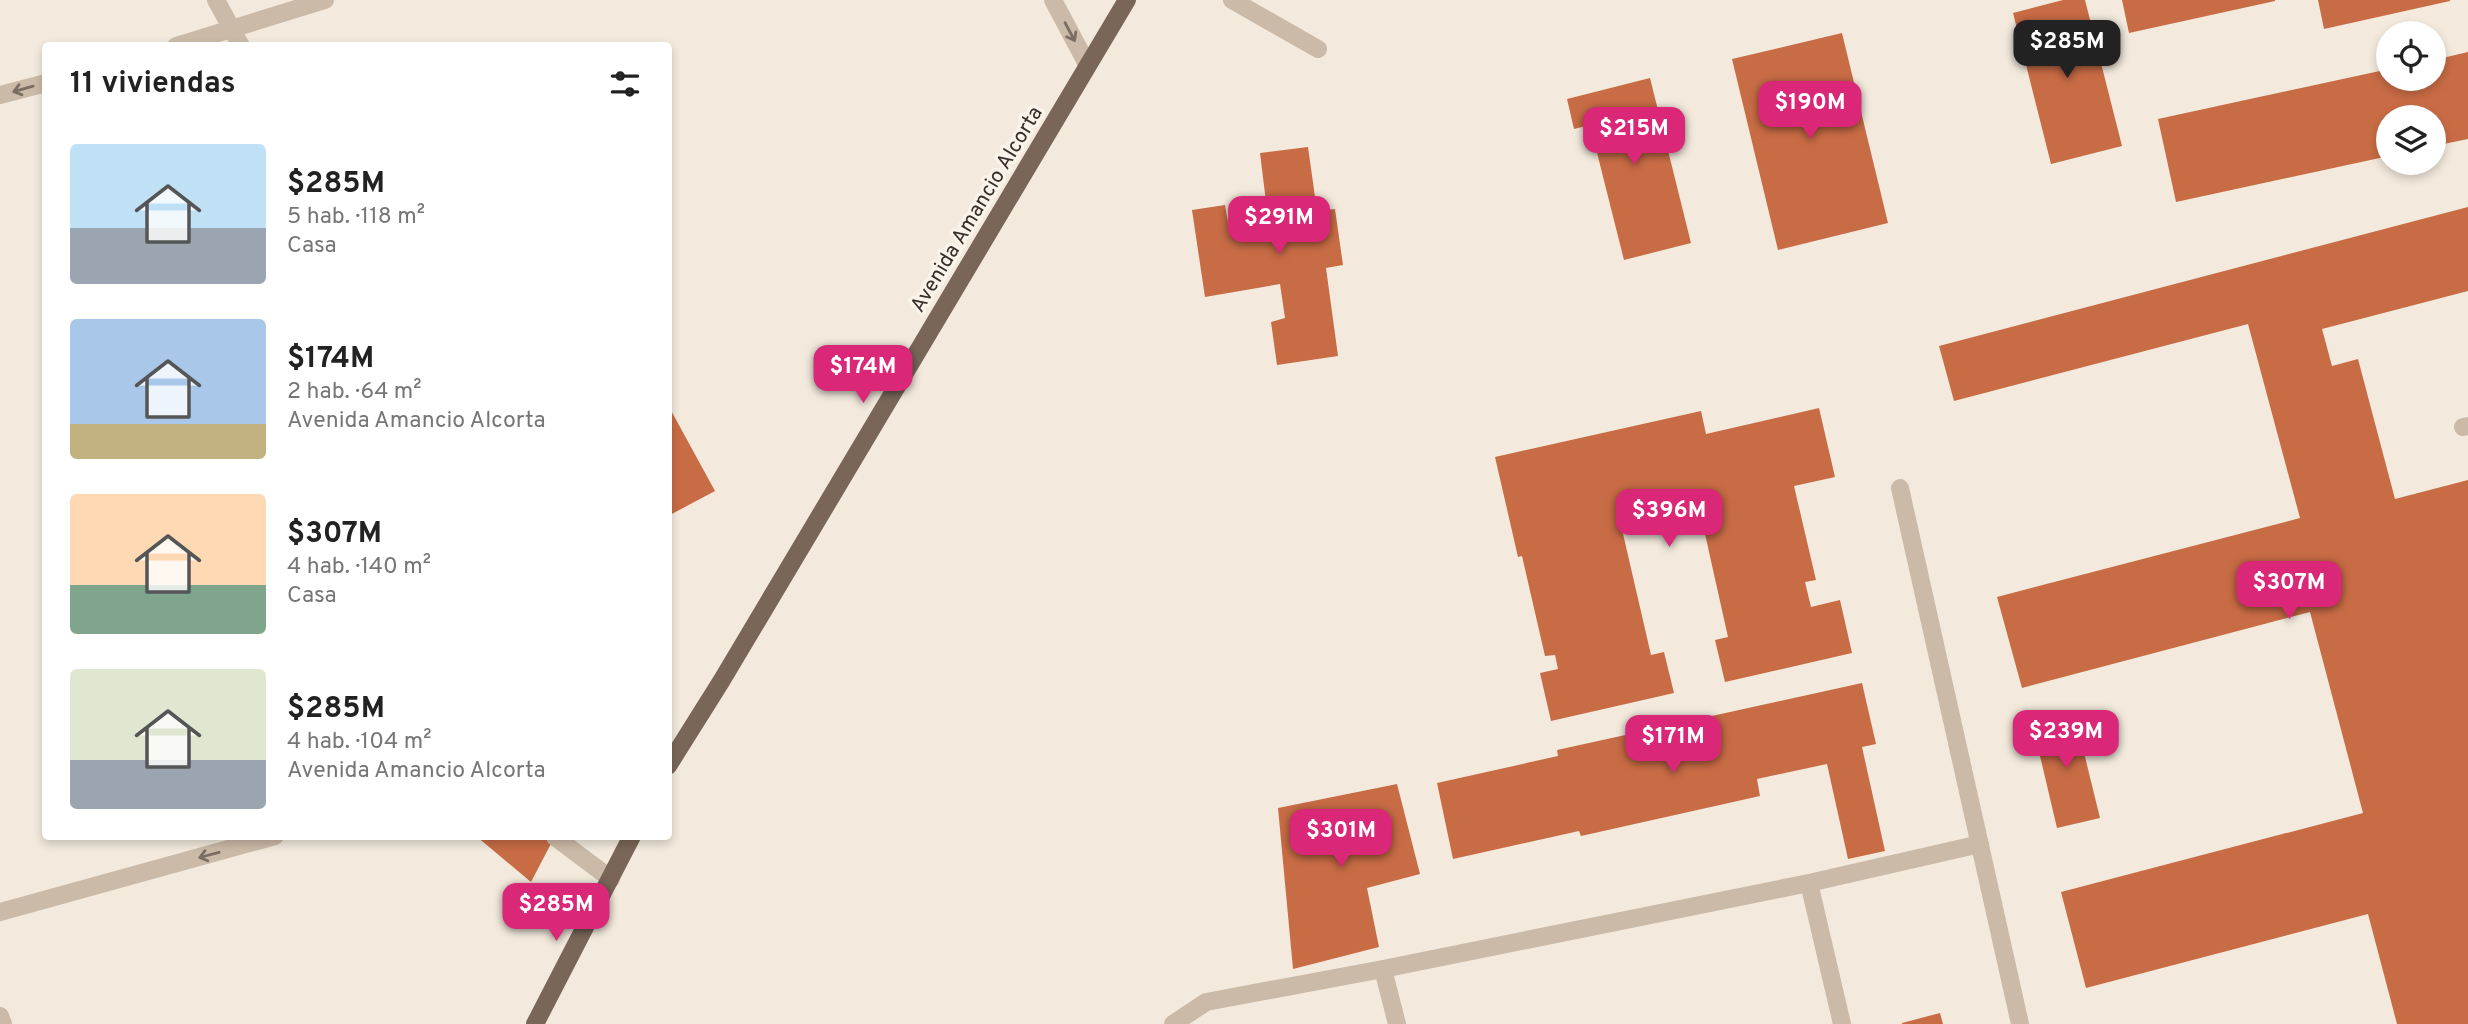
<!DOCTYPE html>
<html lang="es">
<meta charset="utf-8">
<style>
body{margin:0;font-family:Overpass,sans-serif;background:#f6f6f6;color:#222;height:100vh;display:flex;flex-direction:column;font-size:26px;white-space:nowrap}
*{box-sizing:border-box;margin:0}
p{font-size:23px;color:#767676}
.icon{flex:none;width:38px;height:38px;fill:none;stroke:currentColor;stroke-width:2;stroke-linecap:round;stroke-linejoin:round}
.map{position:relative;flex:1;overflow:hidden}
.side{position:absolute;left:42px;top:42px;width:630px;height:798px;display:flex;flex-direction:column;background:#fff;border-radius:7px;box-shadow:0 4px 10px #0003}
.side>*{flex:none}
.controls{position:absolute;left:2376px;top:21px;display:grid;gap:14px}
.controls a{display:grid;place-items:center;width:70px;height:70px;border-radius:50%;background:#fff;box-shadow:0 4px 10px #0003;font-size:35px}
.price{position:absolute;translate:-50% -60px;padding:0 16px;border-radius:14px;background:#db2777;color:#fff;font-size:23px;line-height:46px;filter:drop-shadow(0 2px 4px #0008)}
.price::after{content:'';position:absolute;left:50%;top:42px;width:21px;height:16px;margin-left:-10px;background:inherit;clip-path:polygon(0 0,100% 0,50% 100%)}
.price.current{background:#222;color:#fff}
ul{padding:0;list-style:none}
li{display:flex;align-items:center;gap:21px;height:175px;padding:0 28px}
li span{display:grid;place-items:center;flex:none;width:196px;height:140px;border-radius:7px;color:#555}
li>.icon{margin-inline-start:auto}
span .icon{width:84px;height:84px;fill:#fffc;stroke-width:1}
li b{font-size:30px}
h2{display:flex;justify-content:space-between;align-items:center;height:84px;padding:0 28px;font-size:30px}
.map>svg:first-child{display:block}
.building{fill:#c86c45}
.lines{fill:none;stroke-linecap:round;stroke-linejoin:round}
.minor{stroke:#cbbaa8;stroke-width:18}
.major{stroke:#7a6659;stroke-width:18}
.oneway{stroke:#7a6d62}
.labels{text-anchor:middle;stroke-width:7;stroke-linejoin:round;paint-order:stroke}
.street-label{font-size:21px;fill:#382e29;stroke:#faf3e9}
</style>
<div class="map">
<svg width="2468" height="1024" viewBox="0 0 2468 1024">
<rect width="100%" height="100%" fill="#f3eadd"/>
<path class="building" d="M 2063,0 L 2085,0 L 2122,146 L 2051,164 L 2013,13 Z
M 2122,0 L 2275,0 L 2275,1 L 2129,33 Z
M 2318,0 L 2450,0 L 2450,1 L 2324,29 Z
M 1842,33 L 1888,223 L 1778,250 L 1732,59 Z
M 2468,52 L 2468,139 L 2434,146 L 2434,117 L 2389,117 L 2389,156 L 2176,202 L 2158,119 L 2389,69 L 2389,79 L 2434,79 L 2434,60 Z
M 1650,78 L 1691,243 L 1624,260 L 1590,125 L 1574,129 L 1567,99 Z
M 1308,147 L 1317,211 L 1335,209 L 1343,265 L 1326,268 L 1338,356 L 1277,365 L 1271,322 L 1285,318 L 1280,284 L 1205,297 L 1192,210 L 1225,205 L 1229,228 L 1268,218 L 1260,153 Z
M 2468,207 L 2468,291 L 2322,329 L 2332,366 L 2358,359 L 2395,499 L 2468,480 L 2468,1024 L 2397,1024 L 2368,914 L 2086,988 L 2061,892 L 2363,813 L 2310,612 L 2022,688 L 1997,597 L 2300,518 L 2248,324 L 1954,401 L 1939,346 Z
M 668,405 L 715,491 L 668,516 Z
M 1819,408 L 1835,477 L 1794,486 L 1816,580 L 1805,582 L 1811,607 L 1840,600 L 1852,653 L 1725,682 L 1715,640 L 1728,637 L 1699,507 L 1621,525 L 1651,655 L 1664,652 L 1674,693 L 1551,721 L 1540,673 L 1558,669 L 1555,655 L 1545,656 L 1522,556 L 1518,557 L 1495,457 L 1701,411 L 1706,434 Z
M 1862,683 L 1876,744 L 1862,747 L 1885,851 L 1848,859 L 1827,764 L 1757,779 L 1760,796 L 1581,836 L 1579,831 L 1453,859 L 1437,783 L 1558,756 L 1557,750 Z
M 2074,712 L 2100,818 L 2057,828 L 2032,722 Z
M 1397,784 L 1420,874 L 1367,888 L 1379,947 L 1293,969 L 1278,808 Z
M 476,836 L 555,836 L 531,882 Z
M 1940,1013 L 1943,1024 L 1902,1024 L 1902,1023 Z"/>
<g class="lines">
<path class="minor" d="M 216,0 L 241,46
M 1053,0 L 1087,64
M 1232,0 L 1318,49
M 176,46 L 325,0
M 0,95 L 46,83
M 2463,427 L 2468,426
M 1900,488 L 2020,1024
M 555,837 L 611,879
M 1809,883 L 1842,1024
M 0,912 L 275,836
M 1383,969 L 1397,1024
M 0,1016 L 3,1024
M 1173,1024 L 1206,1002 L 1383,969 L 1809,883 L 1980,844"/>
<path class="major" d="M 668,766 L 722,680 L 1127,0
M 535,1024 L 632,836"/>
</g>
<defs><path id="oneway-shaft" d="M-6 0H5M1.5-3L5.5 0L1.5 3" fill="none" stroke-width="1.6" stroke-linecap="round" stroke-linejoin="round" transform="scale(1.75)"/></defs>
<g class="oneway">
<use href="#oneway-shaft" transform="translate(1070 32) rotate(62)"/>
<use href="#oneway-shaft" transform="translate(23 89) rotate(164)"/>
<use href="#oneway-shaft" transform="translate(209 855) rotate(165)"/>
</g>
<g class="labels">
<g class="street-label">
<text transform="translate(976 209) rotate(-59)" y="7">Avenida Amancio Alcorta</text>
</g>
</g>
</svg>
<div class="controls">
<a><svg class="icon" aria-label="locate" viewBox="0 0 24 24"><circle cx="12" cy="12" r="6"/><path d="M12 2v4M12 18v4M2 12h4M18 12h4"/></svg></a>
<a><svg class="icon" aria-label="layers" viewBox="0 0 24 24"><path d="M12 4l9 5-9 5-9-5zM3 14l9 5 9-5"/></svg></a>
</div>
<b class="price current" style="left:2067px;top:80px">$285M</b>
<b class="price" style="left:1810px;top:141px">$190M</b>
<b class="price" style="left:1634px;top:167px">$215M</b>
<b class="price" style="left:1279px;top:256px">$291M</b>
<b class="price" style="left:863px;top:405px">$174M</b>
<b class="price" style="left:1669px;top:549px">$396M</b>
<b class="price" style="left:2289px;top:621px">$307M</b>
<b class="price" style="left:2066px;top:770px">$239M</b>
<b class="price" style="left:1673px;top:775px">$171M</b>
<b class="price" style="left:1341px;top:869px">$301M</b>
<b class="price" style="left:556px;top:943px">$285M</b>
<section class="side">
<h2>11 viviendas<svg class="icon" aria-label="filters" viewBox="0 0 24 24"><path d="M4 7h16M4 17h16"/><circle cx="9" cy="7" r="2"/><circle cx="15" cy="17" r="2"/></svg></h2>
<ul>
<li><span style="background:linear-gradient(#bfe0f5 60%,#9aa5b1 0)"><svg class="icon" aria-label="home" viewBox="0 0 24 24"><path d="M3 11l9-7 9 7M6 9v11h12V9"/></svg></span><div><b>$285M</b><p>5 hab. · 118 m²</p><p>Casa</p></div></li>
<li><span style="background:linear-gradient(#a9c7e8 75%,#c2b280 0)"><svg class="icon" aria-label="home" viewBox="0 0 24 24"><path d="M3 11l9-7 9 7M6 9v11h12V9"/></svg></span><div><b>$174M</b><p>2 hab. · 64 m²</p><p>Avenida Amancio Alcorta</p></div></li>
<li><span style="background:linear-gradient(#ffd9b3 65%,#7fa58c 0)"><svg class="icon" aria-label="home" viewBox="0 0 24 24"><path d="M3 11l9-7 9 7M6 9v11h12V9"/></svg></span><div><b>$307M</b><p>4 hab. · 140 m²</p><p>Casa</p></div></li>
<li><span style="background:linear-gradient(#dfe7d0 65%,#9aa5b1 0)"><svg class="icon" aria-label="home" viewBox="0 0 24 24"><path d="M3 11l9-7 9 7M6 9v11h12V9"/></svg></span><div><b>$285M</b><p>4 hab. · 104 m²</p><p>Avenida Amancio Alcorta</p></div></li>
</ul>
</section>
</div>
